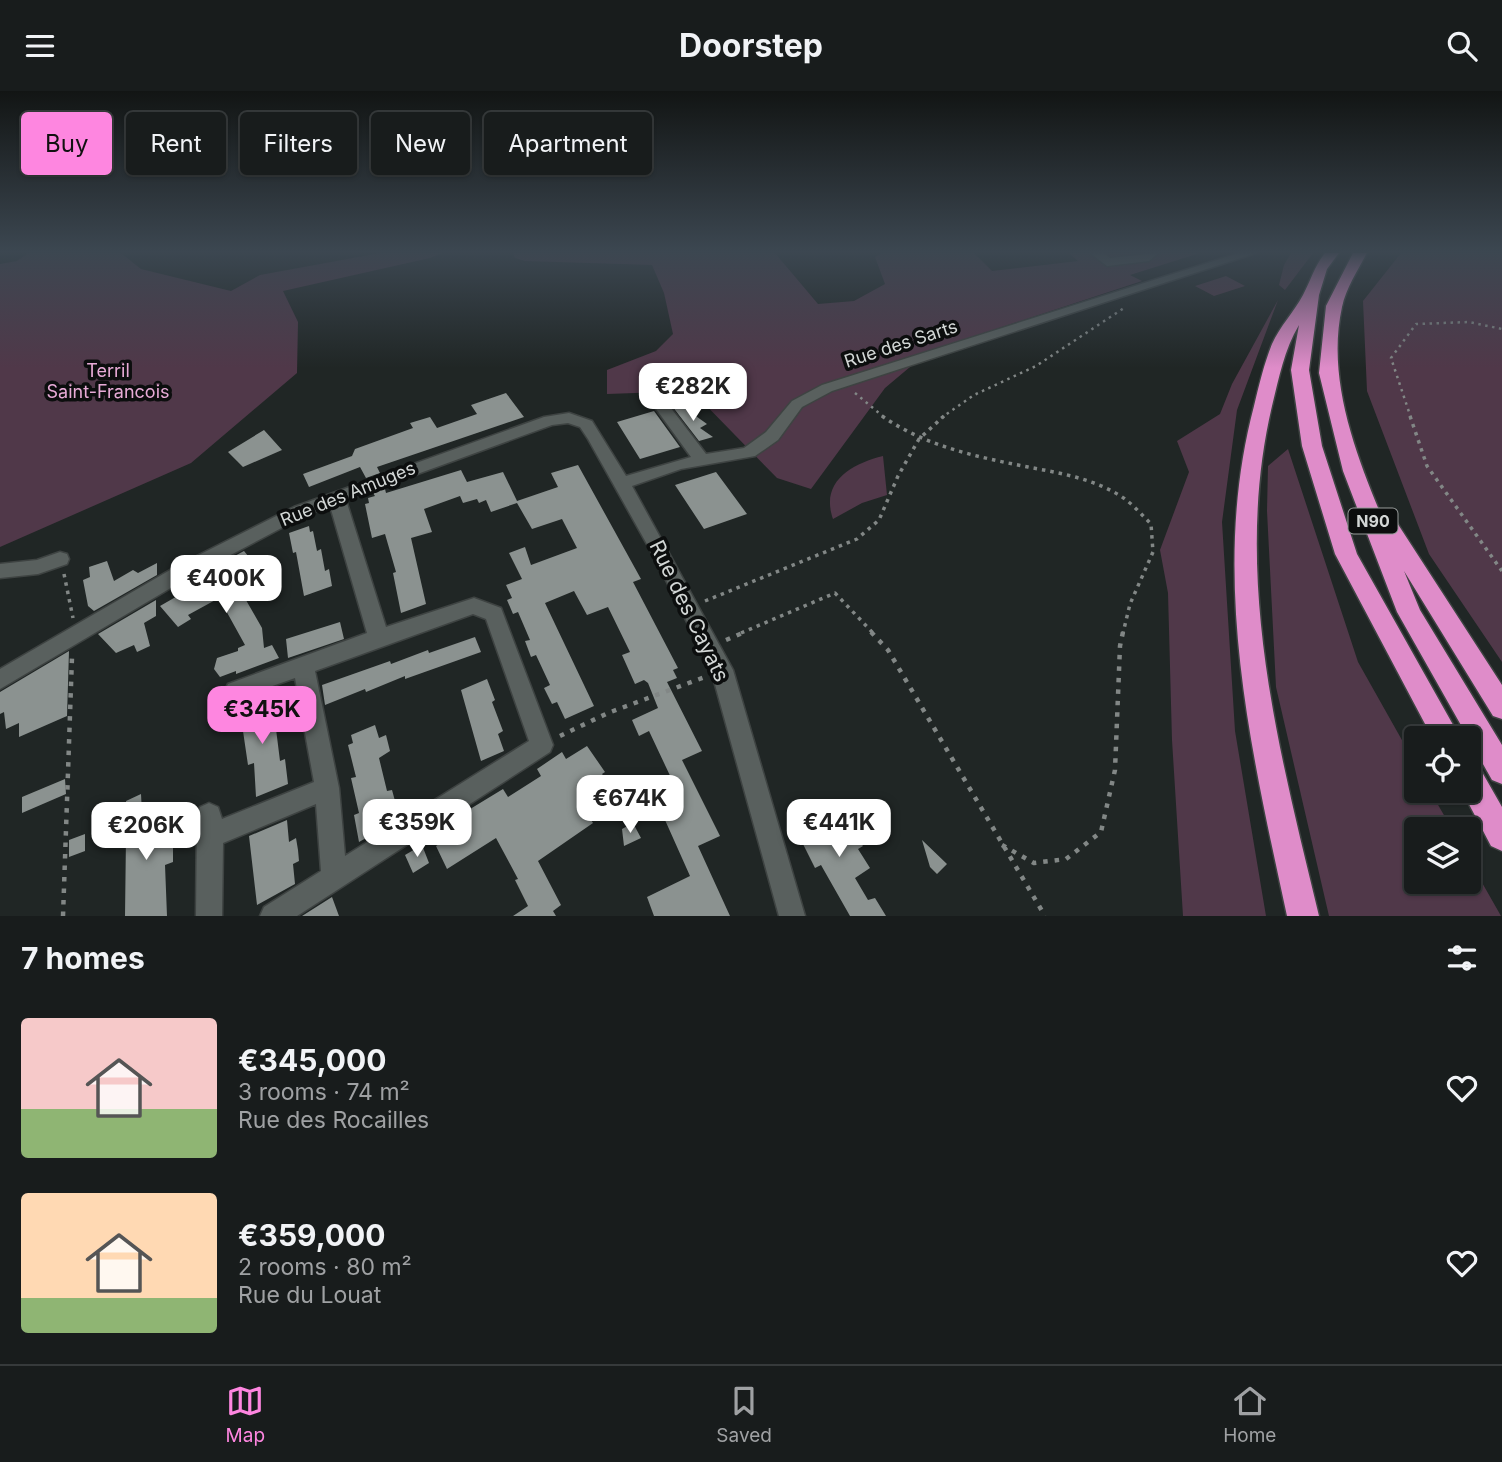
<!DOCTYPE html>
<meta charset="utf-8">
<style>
body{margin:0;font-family:Inter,sans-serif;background:#212525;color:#f1f3f6;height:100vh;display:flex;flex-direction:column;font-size:26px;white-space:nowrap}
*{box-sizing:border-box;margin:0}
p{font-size:23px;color:#9fa1a3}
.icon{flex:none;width:38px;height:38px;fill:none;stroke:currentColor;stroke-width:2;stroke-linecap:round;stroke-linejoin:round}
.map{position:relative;height:825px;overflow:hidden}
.side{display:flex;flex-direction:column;background:#181c1c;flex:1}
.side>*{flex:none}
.guide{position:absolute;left:21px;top:21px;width:700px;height:63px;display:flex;gap:14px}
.tools{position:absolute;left:1404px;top:635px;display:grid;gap:14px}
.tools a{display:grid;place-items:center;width:77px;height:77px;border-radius:7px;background:#181c1c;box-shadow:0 2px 5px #0004,0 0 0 2px #363a3b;font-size:35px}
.price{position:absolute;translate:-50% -60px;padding:0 16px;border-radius:14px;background:#fff;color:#222;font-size:23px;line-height:46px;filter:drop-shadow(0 2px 4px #0008)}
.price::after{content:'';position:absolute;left:50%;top:42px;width:21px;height:16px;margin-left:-10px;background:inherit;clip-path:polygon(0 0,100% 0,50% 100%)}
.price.on{background:#fe86e0;color:#111}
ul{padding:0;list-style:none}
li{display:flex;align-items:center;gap:21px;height:175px;padding:0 21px}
li span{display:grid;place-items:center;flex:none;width:196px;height:140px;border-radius:7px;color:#555}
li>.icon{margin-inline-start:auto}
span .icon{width:84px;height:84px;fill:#fffc;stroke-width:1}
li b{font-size:30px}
h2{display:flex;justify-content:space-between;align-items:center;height:84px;padding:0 21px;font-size:30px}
.tag{padding:0 24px;border-radius:7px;background:#181c1c;box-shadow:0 2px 5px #0004,0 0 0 2px #363a3b;font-size:24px;line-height:63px}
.tag.on{background:#fe86e0;color:#111}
header{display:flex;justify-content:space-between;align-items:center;height:91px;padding:0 21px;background:#181c1c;font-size:32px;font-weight:700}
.tab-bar{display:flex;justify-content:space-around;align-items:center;height:98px;border-top:2px solid #363a3b;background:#181c1c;font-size:19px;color:#9fa1a3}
.tab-bar a{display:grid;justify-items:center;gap:4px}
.tab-bar .on{color:#fe86e0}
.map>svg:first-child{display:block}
.green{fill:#503849}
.building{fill:#8b9290}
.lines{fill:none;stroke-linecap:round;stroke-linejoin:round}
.minor-casing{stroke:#3e4342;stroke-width:3}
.highway-casing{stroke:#3e4342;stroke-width:3}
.path-far2{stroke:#828786;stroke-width:2.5;stroke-dasharray:2.5 4.5;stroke-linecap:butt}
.path-far1{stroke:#828786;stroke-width:3.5;stroke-dasharray:3.5 5;stroke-linecap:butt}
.path{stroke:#828786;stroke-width:4.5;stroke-dasharray:4.5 7;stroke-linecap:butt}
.minor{fill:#59605e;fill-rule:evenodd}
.highway{fill:#df8cc9;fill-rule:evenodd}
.labels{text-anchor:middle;stroke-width:7;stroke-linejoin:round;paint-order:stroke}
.shield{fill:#0c0e0e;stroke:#979b9a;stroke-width:2}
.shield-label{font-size:16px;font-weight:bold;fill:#d3d7d6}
.street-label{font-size:18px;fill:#d3d7d6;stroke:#0c0e0e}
.park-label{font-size:18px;fill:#e8abd7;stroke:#0c0e0e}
.near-street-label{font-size:21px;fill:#d3d7d6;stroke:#0c0e0e}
</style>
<header><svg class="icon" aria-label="menu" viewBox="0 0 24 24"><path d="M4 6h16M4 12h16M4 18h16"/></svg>Doorstep<svg class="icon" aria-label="search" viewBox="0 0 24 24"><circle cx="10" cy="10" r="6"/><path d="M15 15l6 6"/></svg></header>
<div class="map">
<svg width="1502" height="825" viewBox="0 0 1502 825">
<rect width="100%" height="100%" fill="#202625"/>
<path class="green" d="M 28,162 L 121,162 L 141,178 L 231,200 L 260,184 L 380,162 L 442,162 L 430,167 L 283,200 L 298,231 L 297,282 L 191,372 L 0,456 L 0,173 L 17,170 Z
M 513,162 L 775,162 L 818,213 L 854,210 L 885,193 L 875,166 L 882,162 L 974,162 L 992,180 L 1078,170 L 1069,162 L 1200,162 L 1130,184 L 1142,190 L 929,260 L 885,297 L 811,398 L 777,387 L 692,300 L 607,303 L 607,279 L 656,260 L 673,243 L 664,202 L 652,174 L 525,170 L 515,167 Z
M 1291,162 L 1313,162 L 1285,199 L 1279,194 L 1284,174 Z
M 1401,162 L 1502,162 L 1502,571 L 1429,463 L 1367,300 L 1363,210 Z
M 1226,185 L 1245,195 L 1214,205 L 1195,195 Z
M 1278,209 L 1237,319 L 1222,431 L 1235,640 L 1266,825 L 1183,825 L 1172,649 L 1168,502 L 1160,459 L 1189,381 L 1177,350 L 1220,323 L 1232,293 Z
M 1288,358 L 1358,571 L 1416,674 L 1416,700 L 1430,700 L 1452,738 L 1416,738 L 1416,791 L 1468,791 L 1468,767 L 1501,825 L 1329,825 L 1276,596 L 1267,420 L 1268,375 Z
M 883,365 L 887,404 L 862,412 L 833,428 C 820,391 851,373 883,365 Z"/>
<path class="building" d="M 506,302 L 524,326 L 377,376 L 380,382 L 366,387 L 360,376 L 309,396 L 303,383 L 352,365 L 355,358 L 413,337 L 410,332 L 430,326 L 437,337 L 477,323 L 471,314 Z
M 679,313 L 707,333 L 700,337 L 713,346 L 699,350 L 672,315 Z
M 654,320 L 680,356 L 640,368 L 617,331 Z
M 264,339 L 282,359 L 243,376 L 228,361 Z
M 578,374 L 641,488 L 633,491 L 678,577 L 673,579 L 677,587 L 667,591 L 702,660 L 682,669 L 720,745 L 698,755 L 730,825 L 654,825 L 647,806 L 690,785 L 661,720 L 650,725 L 643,711 L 673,691 L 649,640 L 639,645 L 632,629 L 658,617 L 648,592 L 644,589 L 635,593 L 622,564 L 630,561 L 608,516 L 587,524 L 574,500 L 545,512 L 594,615 L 565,628 L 557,611 L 552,613 L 544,597 L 550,594 L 536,564 L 531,566 L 525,550 L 530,549 L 518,521 L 513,523 L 507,509 L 512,507 L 506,494 L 522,488 L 509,462 L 525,456 L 531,474 L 577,457 L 562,428 L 532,438 L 517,412 L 491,421 L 486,409 L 479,412 L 477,408 L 463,412 L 460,405 L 424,418 L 432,441 L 411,447 L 426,513 L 401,522 L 393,482 L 396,481 L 385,443 L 372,447 L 365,413 L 369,412 L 368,407 L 375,405 L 373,402 L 385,398 L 386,402 L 461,379 L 467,391 L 503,381 L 517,410 L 558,396 L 551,382 Z
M 716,381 L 747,423 L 704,438 L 675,394 Z
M 309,435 L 310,441 L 313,440 L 317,460 L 321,458 L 325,480 L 329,478 L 332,495 L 304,505 L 296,461 L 293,462 L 289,442 Z
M 244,460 L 253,471 L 231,483 L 262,537 L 264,557 L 272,554 L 279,567 L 236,583 L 236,580 L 220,586 L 214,578 L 217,567 L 238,560 L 238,557 L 245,554 L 219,507 L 188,524 L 191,528 L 178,536 L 160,515 L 207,488 L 203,482 Z
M 107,470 L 114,490 L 133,479 L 138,482 L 157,472 L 157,484 L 94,520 L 88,515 L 83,489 L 90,486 L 89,476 Z
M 156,509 L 156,525 L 144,532 L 150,555 L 137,561 L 134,554 L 116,562 L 98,543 Z
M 340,531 L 344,548 L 288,567 L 286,548 Z
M 475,546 L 481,561 L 405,588 L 405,585 L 366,601 L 365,598 L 325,614 L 322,594 L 390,570 L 391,573 L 428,559 L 429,562 Z
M 69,560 L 67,625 L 19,646 L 19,632 L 6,638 L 4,621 L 0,623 L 0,601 Z
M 487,588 L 495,609 L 492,611 L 503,640 L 498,643 L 504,660 L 481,670 L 461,599 Z
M 263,604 L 264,612 L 269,610 L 272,640 L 276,638 L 280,670 L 285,668 L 288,693 L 256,706 L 254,672 L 248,674 L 239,613 Z
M 375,634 L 379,647 L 386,644 L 390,660 L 379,667 L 387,700 L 392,699 L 400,728 L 359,751 L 354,724 L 359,722 L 351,687 L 356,686 L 348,654 L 353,652 L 351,644 Z
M 587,655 L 605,681 L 602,683 L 606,688 L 577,706 L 593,732 L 538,770 L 561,814 L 553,820 L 556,825 L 513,825 L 528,815 L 515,789 L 518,788 L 496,747 L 447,778 L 436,755 L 464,738 L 457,726 L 503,698 L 508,706 L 541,685 L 537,678 L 562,661 L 566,668 Z
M 65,688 L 66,703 L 22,722 L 22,706 Z
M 141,703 L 142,722 L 157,716 L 158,733 L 165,730 L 165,751 L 173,748 L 173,771 L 165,774 L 167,825 L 125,825 L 126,745 L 129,744 L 126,710 Z
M 831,713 L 863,755 L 858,758 L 870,777 L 855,787 L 868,809 L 875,807 L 886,825 L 850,825 L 821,774 L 815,777 L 803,753 L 808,750 L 796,729 Z
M 287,729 L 289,751 L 296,747 L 298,759 L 299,770 L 293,773 L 295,793 L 257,814 L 249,745 Z
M 633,732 L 641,747 L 624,755 L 622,738 Z
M 85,743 L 85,760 L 69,766 L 69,749 Z
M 922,749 L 947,773 L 937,783 L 930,776 Z
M 422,754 L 429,772 L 413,782 L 405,764 Z
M 332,806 L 339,825 L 302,825 Z"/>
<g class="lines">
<defs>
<path id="minor" d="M 1090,162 L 1103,162 L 1110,167 L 1158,162 L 1149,170 L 1107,175 Z
M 1239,162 L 1256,162 L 832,300 L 802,316 L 778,349 L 755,365 L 681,378 L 632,395 L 733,579 L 805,825 L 779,825 L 711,579 L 657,471 L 588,348 L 580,336 L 568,332 L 552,334 L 346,409 L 386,536 L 474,507 L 501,517 L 553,654 L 550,661 L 297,825 L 260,825 L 264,816 L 321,780 L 316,713 L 223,752 L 222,825 L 196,825 L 197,724 L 200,716 L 209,712 L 218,716 L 222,728 L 314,691 L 295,587 L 236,608 L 228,605 L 225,599 L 228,593 L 367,542 L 330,415 L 306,424 L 191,485 L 0,598 L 0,578 L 177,475 L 294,416 L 544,326 L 569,322 L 592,330 L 626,385 L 691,366 L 654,315 L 662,310 L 667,312 L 706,363 L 744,357 L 766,341 L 792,310 L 822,294 ZM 473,523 L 486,528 L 529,650 L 345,765 L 339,697 L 315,580 Z
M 60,461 L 67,463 L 69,468 L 67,473 L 38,483 L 0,487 L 0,473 L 37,469 Z"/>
<path id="highway" d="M 1325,162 L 1339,162 L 1327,178 L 1319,204 L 1309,279 L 1322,355 L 1357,463 L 1461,648 L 1433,648 L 1335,463 L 1302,355 L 1291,279 L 1299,234 C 1284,259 1279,287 1272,315 C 1232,485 1279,659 1319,825 L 1287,825 C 1251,658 1209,484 1254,315 C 1259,294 1264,273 1272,253 C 1280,235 1294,221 1303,204 C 1311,189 1314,176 1325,162 Z
M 1353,162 L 1367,162 C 1358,179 1346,197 1342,216 C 1327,284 1353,356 1379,419 L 1390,421 L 1502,594 L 1502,628 L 1493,625 L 1404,480 L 1420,519 L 1502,654 L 1502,693 L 1492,689 L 1397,521 L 1343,380 L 1319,282 L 1326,215 Z
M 1468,670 L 1478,674 L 1502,716 L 1502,760 L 1491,755 L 1462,700 L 1468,700 Z"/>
</defs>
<use href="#minor" class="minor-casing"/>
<use href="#highway" class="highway-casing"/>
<path class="path-far2" d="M 855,302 L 885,327
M 941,327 L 974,304 L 1036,275 L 1124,217
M 1411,327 L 1391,267 L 1416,233 L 1469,231 L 1502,238"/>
<path class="path-far1" d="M 882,325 C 925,355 977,366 1028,376 C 1059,382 1091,387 1119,404 C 1132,412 1141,423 1151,433 L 1153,461 L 1130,513 L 1123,542
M 1410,325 L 1427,375 L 1502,480
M 64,483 L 73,527
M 705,510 L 857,448 L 879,429 L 898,385 L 919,348 L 944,325
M 741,542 L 835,502 L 873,542"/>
<path class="path" d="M 871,541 L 888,559 L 1045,825
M 726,549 L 745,541
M 560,645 L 608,622 L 705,586
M 1002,754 L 1034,772 L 1066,768 L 1101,741 L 1115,679 L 1120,555 L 1123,541
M 63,825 L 72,566"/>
<use href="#minor" class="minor"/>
<use href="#highway" class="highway"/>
</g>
<linearGradient id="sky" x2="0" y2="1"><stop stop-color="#121514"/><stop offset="0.58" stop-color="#3c4751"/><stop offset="1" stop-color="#3c4751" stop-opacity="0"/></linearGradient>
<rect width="1502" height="277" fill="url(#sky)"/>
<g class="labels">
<rect class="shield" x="1348.5" y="417.5" width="49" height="25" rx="5"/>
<g class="shield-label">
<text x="1373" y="436">N90</text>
</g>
<g class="street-label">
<text transform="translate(901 253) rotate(-18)" y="6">Rue des Sarts</text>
<text transform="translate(348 403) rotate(-22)" y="6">Rue des Amuges</text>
</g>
<g class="park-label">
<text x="108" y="286">Terril<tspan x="108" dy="21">Saint-Francois</tspan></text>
</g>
<g class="near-street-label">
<text transform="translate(689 520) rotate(64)" y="7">Rue des Cayats</text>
</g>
</g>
</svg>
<div class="tools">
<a><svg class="icon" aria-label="locate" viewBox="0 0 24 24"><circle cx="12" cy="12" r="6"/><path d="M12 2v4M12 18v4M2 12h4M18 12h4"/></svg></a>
<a><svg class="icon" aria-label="layers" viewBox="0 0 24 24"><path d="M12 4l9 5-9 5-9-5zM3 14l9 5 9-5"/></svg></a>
</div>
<b class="price" style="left:693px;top:332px">€282K</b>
<b class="price" style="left:226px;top:524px">€400K</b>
<b class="price on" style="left:262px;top:655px">€345K</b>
<b class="price" style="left:630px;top:744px">€674K</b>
<b class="price" style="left:417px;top:768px">€359K</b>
<b class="price" style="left:839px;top:768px">€441K</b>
<b class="price" style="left:146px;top:771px">€206K</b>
<div class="guide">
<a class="tag on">Buy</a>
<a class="tag">Rent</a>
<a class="tag">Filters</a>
<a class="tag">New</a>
<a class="tag">Apartment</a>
</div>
</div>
<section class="side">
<h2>7 homes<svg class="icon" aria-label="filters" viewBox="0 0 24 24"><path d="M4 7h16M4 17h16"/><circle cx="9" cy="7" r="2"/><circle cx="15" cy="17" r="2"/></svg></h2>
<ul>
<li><span style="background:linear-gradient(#f6c9c9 65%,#8fb573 0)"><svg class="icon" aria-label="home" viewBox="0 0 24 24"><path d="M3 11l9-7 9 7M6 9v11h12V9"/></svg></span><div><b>€345,000</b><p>3 rooms · 74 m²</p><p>Rue des Rocailles</p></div><svg class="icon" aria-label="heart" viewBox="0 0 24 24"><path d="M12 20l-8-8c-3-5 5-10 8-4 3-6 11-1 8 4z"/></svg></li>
<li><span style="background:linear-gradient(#ffd9b3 75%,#8fb573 0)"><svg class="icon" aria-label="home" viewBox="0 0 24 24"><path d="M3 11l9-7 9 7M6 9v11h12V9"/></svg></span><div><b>€359,000</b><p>2 rooms · 80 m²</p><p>Rue du Louat</p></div><svg class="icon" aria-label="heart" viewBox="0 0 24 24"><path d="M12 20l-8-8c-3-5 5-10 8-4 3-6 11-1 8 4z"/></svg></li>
</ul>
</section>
<nav class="tab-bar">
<a class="on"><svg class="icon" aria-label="map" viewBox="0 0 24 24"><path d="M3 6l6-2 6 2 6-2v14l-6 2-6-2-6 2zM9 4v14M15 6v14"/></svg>Map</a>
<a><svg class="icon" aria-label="saved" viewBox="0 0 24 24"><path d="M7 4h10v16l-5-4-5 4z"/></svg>Saved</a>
<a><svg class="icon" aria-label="home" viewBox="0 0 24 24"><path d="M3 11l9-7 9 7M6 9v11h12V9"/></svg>Home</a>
</nav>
